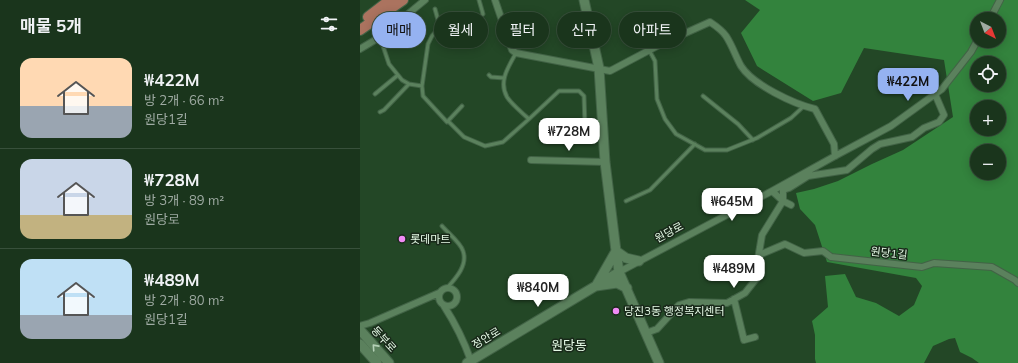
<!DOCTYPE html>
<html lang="ko">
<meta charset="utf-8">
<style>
body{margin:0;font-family:Mulish,"Noto Sans KR",sans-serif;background:#274029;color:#f1f3f6;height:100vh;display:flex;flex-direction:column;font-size:15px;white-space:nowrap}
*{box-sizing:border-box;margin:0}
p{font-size:13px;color:#9faba3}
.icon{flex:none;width:22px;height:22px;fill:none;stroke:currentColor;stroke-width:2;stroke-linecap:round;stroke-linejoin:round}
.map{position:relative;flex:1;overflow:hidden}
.details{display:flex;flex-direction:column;background:#1a351c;width:360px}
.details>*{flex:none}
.guide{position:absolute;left:12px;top:12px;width:380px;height:36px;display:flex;gap:8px}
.needle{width:26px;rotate:138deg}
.tools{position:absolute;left:610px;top:12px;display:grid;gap:8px}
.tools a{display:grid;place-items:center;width:36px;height:36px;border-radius:50%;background:#1a351c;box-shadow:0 2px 10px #0003,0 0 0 1px #38503b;font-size:20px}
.price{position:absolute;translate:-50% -34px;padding:0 9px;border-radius:8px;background:#fff;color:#222;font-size:13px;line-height:26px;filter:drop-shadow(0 1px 2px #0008)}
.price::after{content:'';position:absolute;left:50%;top:24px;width:12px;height:9px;margin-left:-6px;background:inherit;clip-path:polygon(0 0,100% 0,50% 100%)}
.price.selected{background:#95b2f1;color:#111}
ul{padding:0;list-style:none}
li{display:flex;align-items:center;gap:12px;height:100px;padding:0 20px}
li+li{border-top:1px solid #38503b}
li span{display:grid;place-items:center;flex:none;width:112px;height:80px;border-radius:12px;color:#555}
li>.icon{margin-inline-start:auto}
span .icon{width:48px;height:48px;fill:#fffc;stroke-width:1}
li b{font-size:17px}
h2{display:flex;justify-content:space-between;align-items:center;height:48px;padding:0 20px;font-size:17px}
.pill{padding:0 14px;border-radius:18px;background:#1a351c;box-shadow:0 2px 10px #0003,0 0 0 1px #38503b;font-size:14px;line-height:36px}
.pill.selected{background:#95b2f1;color:#111}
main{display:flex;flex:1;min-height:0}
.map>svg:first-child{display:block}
.forest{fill:#33833d;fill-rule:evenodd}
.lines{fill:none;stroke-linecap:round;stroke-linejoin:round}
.lane-casing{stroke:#426346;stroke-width:5}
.street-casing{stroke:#426346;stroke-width:8}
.secondary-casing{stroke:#426346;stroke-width:11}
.primary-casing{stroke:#426346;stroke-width:12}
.lane{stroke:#5b815d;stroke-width:3}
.street{stroke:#5b815d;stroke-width:6}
.secondary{stroke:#5b815d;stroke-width:9}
.primary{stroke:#ab735f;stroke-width:10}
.oneway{stroke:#b5d0b7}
.poi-dot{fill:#f18bf5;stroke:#19291a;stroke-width:1.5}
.labels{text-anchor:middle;stroke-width:3;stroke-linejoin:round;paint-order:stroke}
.street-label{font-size:11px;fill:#e6fbe7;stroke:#19291a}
.poi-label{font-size:11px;fill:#e6fbe7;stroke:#19291a;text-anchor:start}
.quarter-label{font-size:13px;fill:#e6fbe7;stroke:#19291a}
</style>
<main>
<section class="details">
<h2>매물 5개<svg class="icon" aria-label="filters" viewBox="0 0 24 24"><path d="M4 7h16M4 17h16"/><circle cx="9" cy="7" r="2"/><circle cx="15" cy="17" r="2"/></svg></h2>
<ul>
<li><span style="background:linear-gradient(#ffd9b3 60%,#9aa5b1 0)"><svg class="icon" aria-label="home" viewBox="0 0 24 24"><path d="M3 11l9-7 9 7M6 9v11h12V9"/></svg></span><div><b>₩422M</b><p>방 2개 · 66 m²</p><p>원당1길</p></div></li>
<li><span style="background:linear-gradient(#c9d6e8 70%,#c2b280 0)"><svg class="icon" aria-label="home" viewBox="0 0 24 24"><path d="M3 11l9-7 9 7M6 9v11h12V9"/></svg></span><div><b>₩728M</b><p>방 3개 · 89 m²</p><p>원당로</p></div></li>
<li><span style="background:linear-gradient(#bfe0f5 70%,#9aa5b1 0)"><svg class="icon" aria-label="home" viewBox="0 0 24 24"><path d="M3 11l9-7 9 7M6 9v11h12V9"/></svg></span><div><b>₩489M</b><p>방 2개 · 80 m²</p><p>원당1길</p></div></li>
</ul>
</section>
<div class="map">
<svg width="658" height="363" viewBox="0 0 658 363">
<rect width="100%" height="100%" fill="#234726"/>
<path class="forest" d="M 385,0 L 658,0 L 658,363 L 619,363 L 612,358 L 600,352 L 595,338 L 589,339 L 573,346 L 564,363 L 456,363 L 455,359 L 455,335 L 452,321 L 468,307 L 465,276 L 485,274 L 496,297 L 516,303 L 539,316 L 554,305 L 562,286 L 556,278 L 467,262 L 455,225 L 440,209 L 436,193 L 454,189 L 478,181 L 512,164 L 543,150 L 593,117 L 584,60 L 504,48 L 481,93 L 453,101 L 397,66 L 381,33 L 400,10 ZM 617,19 L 639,19 L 639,41 L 617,41 ZM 617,63 L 639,63 L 639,85 L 617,85 ZM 617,107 L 639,107 L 639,129 L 617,129 ZM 617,151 L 639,151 L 639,173 L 617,173 Z"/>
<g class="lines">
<defs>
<path id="lane" d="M 75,9 L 80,27
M 20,37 L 29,64 L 42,80 L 49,84 L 62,86 L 63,96 L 87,122 L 102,106
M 109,45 L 108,25 L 109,24
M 289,50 L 295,61 L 297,99 L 305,119 L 316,134 L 345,150 L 367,150 L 397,138 L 431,118 L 444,106
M 156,53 C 149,66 138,81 147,97 C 150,102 163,114 169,119 L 199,91 L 219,91 L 224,96 L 225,126
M 129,75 L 131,77 L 144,78
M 62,86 L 68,44 L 72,36 L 80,27 L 109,24 L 116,21 L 123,14 L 119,0
M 15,94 L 38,75
M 343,96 L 378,124 L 393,140
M 20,112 L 24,110 L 49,84
M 88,121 L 104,137 L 125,146 L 143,142 L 169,119
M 266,201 L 290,190 L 335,144
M 82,226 C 88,233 101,243 103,251 C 108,265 96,278 87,288"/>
<path id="street" d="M 135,0 L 152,50 L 156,53 L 250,71 L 301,44 L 350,22 C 356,26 362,30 366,36 C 372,45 376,57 381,66 C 393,85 434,104 455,109 L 474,144 L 475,156
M 630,19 L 640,0
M 0,49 L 20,37 L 65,0
M 171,160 L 245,162
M 412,191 L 423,201 L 431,205
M 399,255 L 425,244 L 444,253 L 463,251 L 471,257 L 562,267 L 574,263 L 632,267 L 655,280 L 658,283
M 259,272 L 412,191 L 475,156 L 531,126 L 582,89 L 611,52 L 617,41
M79 297a9 9 0 1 1 18 0a9 9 0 1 1-18 0Z
M 374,299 L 384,340 L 395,337
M 84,306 C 95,323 104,341 111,361
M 0,326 L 10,323 L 79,293
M 286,333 L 297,329 L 319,305 L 329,302 L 367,303 L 385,293 L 396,279 L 395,263 L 398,259 L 402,235 L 423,201 L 423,190 L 429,188 L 448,176 L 487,170 L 512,149 L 520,144 L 552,137 L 564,128 L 579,122 L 584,115 L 575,94"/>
<path id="secondary" d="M 224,0 L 239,68 L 245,162 L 256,251 L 259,272 L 299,363
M 267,288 L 257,283 L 236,286 L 256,251 L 266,258 L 279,261
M 0,330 L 29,363
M 0,344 L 17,363
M 107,363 L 259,272"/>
<path id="primary" d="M 8,17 L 30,0
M 0,30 L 43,0"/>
</defs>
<use href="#lane" class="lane-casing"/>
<use href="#street" class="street-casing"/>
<use href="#secondary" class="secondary-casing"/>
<use href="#primary" class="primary-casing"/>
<use href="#lane" class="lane"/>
<use href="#street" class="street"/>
<use href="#secondary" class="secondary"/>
<use href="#primary" class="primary"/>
</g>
<defs><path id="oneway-chevron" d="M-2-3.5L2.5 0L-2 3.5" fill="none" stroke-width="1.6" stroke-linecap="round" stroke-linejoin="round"/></defs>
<use class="oneway" href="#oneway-chevron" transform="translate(15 347) rotate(-132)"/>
<g class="poi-dot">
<circle cx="42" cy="239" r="4"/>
<circle cx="256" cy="311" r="4"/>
</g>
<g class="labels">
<g class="street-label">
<text transform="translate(309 232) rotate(-28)" y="4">원당로</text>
<text transform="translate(529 253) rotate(6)" y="4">원당1길</text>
<text transform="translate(126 338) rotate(-31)" y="4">정안로</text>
<text transform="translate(24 339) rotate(48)" y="4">동부로</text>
</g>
<g class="poi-label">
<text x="50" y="243">롯데마트</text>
<text x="264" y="315">당진3동 행정복지센터</text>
</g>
<g class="quarter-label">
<text x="209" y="350">원당동</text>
</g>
</g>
</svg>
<div class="tools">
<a><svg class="needle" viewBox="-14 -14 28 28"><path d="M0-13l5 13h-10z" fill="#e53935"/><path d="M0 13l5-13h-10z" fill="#9faba3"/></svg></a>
<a><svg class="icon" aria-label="locate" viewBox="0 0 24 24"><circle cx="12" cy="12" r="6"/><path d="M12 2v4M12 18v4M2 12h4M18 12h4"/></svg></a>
<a>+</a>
<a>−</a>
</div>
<b class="price selected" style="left:548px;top:102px">₩422M</b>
<b class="price" style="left:209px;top:152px">₩728M</b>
<b class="price" style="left:372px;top:222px">₩645M</b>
<b class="price" style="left:374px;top:289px">₩489M</b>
<b class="price" style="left:178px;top:308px">₩840M</b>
<div class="guide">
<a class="pill selected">매매</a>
<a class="pill">월세</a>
<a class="pill">필터</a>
<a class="pill">신규</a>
<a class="pill">아파트</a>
</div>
</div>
</main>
